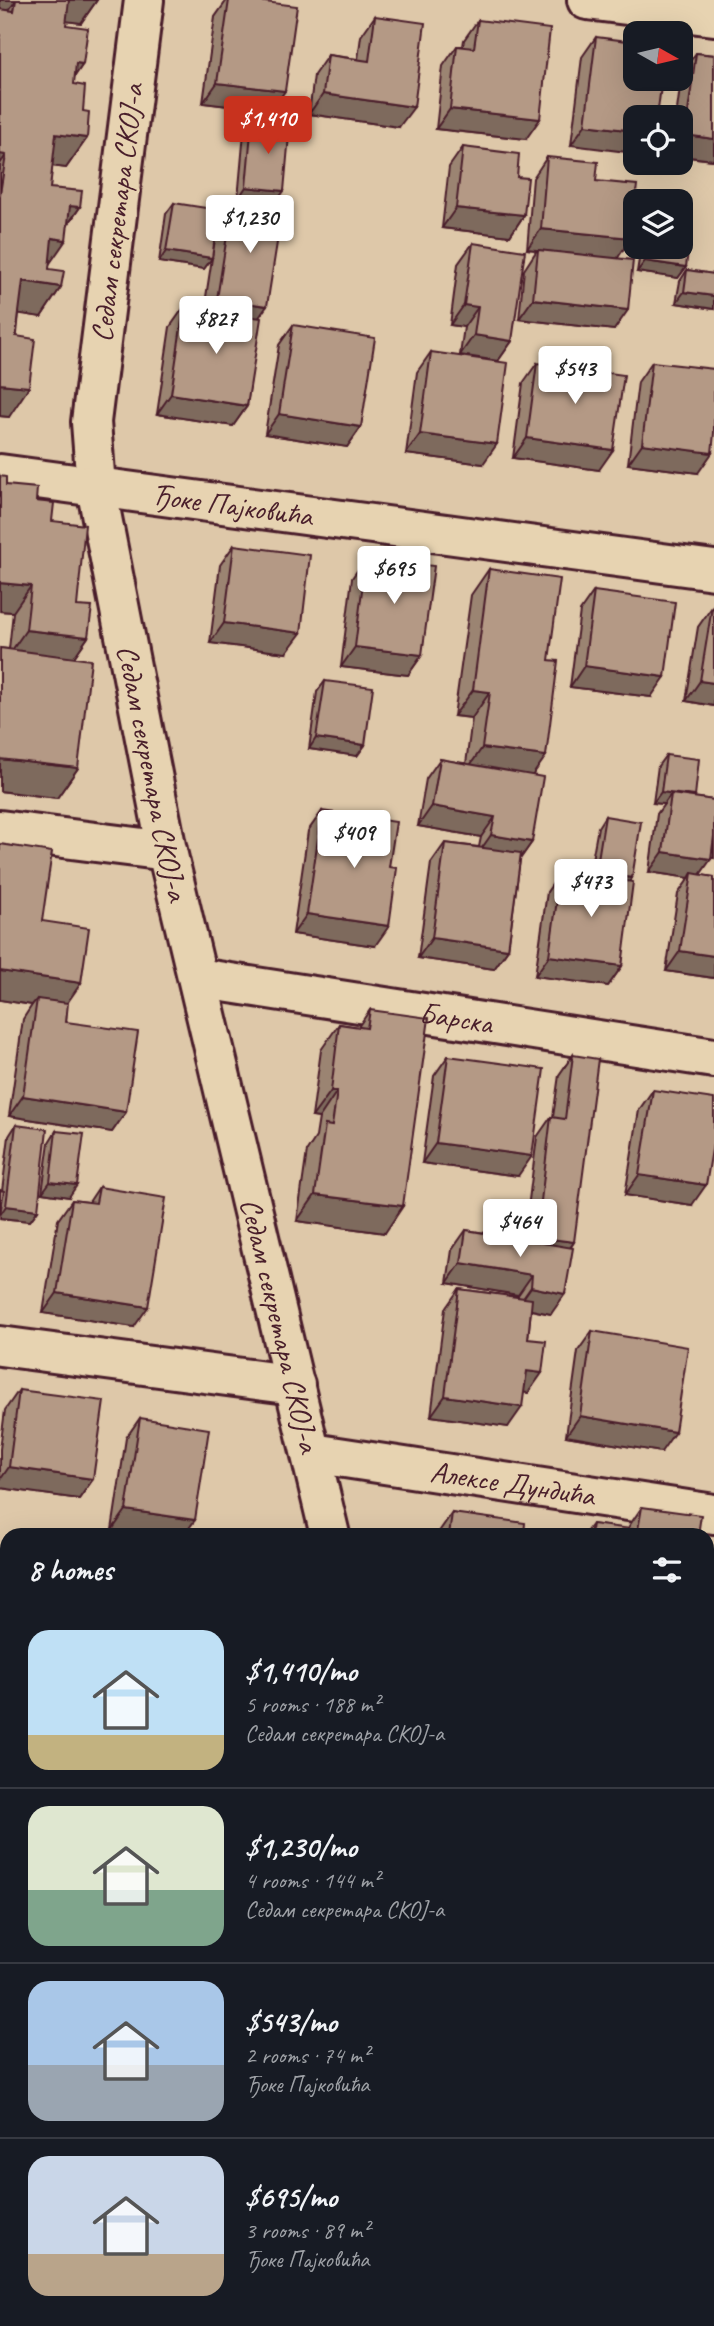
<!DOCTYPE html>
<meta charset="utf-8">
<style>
body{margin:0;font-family:Caveat,sans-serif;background:#20242c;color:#f1f3f6;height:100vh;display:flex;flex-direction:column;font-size:26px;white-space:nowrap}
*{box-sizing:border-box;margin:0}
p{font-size:23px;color:#9ea1a6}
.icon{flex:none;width:38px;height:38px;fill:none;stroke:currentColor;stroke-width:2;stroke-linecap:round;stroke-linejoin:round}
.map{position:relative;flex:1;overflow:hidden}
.panel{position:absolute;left:0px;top:1528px;width:714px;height:800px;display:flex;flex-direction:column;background:#171b24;border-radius:21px 21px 0 0;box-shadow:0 7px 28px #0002}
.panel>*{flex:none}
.needle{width:46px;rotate:98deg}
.buttons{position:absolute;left:623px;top:21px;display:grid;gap:14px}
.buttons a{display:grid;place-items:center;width:70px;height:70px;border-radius:14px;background:#171b24;box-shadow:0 7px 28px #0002;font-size:35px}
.price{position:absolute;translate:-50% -60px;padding:0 16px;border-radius:7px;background:#fff;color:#222;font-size:23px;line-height:46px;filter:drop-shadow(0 2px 4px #0008)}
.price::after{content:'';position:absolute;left:50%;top:42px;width:21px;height:16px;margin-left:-10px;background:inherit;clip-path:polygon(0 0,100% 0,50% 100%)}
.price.selected{background:#c8321e;color:#fff}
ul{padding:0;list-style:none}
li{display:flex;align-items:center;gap:21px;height:175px;padding:0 28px}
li+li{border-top:2px solid #363941}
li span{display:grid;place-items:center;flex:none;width:196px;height:140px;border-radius:21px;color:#555}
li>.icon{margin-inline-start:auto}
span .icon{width:84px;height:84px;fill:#fffc;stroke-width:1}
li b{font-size:30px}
h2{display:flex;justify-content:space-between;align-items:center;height:84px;padding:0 28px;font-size:30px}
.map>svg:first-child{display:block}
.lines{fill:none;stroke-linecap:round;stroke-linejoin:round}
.street-casing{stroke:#4a1f2b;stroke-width:44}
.street{stroke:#e7d3b1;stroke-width:38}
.wall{fill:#9b8472;stroke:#4a1f2b;stroke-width:2}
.shaded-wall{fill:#7e6b5d;stroke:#4a1f2b;stroke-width:2}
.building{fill:#b49985;stroke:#4a1f2b;stroke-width:2}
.labels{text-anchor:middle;stroke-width:6;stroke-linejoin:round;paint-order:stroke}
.street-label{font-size:30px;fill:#4a1f2b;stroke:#e7d3b1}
</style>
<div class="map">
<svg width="714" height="2326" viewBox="0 0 714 2326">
<rect width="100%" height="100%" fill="#dec8a9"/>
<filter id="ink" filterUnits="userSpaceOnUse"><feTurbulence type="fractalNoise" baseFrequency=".0143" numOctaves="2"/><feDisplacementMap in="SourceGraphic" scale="14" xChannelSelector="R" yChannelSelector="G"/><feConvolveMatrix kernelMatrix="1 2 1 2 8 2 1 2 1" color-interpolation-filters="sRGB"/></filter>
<g filter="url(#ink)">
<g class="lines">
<defs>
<g id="street">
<path id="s1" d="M 144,0 L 91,422 L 96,487 L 167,851 L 330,1535"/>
<path d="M 587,0 L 714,16"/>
<path id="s2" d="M 0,474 L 714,570"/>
<path d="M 0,830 L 167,851"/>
<path id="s3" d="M 198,978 L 714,1058"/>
<path d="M 0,1346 L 295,1385"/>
<path id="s4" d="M 312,1453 L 714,1514"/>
<path d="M 0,1850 L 7,1851"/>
<path d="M 707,1952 L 714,1954"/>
<path d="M 0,2288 L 7,2289"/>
<path d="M 197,2320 L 230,2326"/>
<path d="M 374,2326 L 375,2320"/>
</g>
</defs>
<use href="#street" class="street-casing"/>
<use href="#street" class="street"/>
</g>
<path class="wall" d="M 0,0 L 97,0 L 81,23 L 66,21 L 66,25 L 83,64 L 74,77 L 74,84 L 83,111 L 87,138 L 66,168 L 52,166 L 50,188 L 80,207 L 68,225 L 49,264 L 49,269 L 61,287 L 41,317 L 19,313 L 9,417 L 0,416 Z
M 227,0 L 249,0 L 271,111 L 203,103 L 215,17 Z
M 375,16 L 399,127 L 309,114 L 314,75 L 328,55 L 358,59 L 361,36 Z
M 478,20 L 526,139 L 436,129 L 443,66 L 457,46 L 463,46 L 464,40 Z
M 596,37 L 657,117 L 571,145 L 582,57 Z
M 696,53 L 714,55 L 714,160 L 681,156 L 681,117 L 676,117 L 682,73 Z
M 252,121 L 276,202 L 238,199 L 244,132 Z
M 463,147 L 517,177 L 524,215 L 510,236 L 442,228 L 449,167 Z
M 547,157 L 596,181 L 617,258 L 614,330 L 519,319 L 524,270 L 537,250 L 527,249 L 533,178 Z
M 174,203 L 212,256 L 218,224 L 232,204 L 259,318 L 247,406 L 233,426 L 157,414 L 170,327 L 184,307 L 204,310 L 212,258 L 204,269 L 159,262 L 166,214 Z
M 473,243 L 512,341 L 498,361 L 460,355 L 464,327 L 450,325 L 458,264 Z
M 641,247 L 681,247 L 686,267 L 678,278 L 637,272 Z
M 687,270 L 714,274 L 714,309 L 676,303 L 680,281 Z
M 293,325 L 361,427 L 347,447 L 265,434 L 279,345 Z
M 431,352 L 483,464 L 406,454 L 417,372 Z
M 652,362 L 698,473 L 628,464 L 638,382 Z
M 537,363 L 599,470 L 513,458 L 523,383 Z
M 0,476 L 6,485 L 36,501 L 52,521 L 77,606 L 88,637 L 74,657 L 78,768 L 57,798 L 0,791 L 0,648 L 9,649 L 13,612 L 0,611 Z
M 234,545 L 286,653 L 210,643 L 220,565 Z
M 366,558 L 422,655 L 408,675 L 341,667 L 352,578 Z
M 489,569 L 532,775 L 532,842 L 520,859 L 508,949 L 494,969 L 418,958 L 431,863 L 445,843 L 479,847 L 481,837 L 418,826 L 426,779 L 440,759 L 466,764 L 472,718 L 454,716 L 471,595 Z
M 594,591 L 651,697 L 570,687 L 580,611 Z
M 712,607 L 714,706 L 686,701 L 698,627 Z
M 325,681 L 365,745 L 357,756 L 309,749 L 317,692 Z
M 666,755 L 694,797 L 714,800 L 714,858 L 711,858 L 699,875 L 714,877 L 714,978 L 666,971 L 678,894 L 689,878 L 649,872 L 657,814 L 664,804 L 653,803 L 658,766 Z
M 322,811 L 375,946 L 293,934 L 308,831 Z
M 605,816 L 629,881 L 622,966 L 608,986 L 535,976 L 547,892 L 561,872 L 589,876 L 598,827 Z
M 0,844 L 42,921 L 67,1003 L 66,1022 L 126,1112 L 112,1132 L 9,1116 L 23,1019 L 32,1005 L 0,1000 Z
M 370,1010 L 385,1233 L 297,1221 L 307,1151 L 316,1137 L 319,1118 L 312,1117 L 321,1050 L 339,1024 L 358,1027 Z
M 573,1055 L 574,1242 L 571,1247 L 551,1314 L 531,1310 L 528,1339 L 528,1393 L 524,1392 L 508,1427 L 431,1416 L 445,1309 L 459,1289 L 518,1297 L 518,1295 L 447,1283 L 452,1250 L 466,1230 L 493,1234 L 507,1214 L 527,1216 L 537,1137 L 551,1117 L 553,1117 L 559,1075 Z
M 448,1056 L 518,1176 L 422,1163 L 434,1076 Z
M 653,1090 L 692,1205 L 625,1195 L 639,1110 Z
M 16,1125 L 38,1210 L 30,1221 L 0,1218 L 2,1191 L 9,1136 Z
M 56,1131 L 69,1197 L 42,1193 L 49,1142 Z
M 99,1187 L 134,1327 L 43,1313 L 58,1220 L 72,1200 L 89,1202 Z
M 592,1331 L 661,1452 L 566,1436 L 578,1351 Z
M 19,1390 L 93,1479 L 79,1499 L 0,1488 L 0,1449 L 5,1410 Z
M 140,1418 L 184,1535 L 145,1535 L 112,1530 L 126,1438 Z
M 642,1507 L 698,1535 L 584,1535 L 592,1524 L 627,1529 Z
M 452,1513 L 524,1535 L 438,1535 L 438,1533 Z
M 714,2049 L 714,2099 L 707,2098 Z
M 439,2320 L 530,2320 L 529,2326 L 435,2326 Z
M 561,2320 L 626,2320 L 647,2326 L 558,2326 Z
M 688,2320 L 707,2320 L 714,2326 L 684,2326 Z"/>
<path class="shaded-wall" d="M 0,0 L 16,0 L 0,23 Z
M 63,0 L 97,0 L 81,23 L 49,19 Z
M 76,63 L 83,64 L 63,94 Z
M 217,83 L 285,91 L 271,111 L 203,103 Z
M 323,94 L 414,107 L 399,127 L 309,114 Z
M 450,109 L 540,119 L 526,139 L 436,129 Z
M 585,125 L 635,131 L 635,153 L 571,145 Z
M 56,134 L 87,138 L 66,168 L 36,164 Z
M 685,135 L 714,139 L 714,160 L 681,156 L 681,141 Z
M 0,154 L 6,155 L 0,164 Z
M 246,187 L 284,191 L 276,202 L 238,199 Z
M 70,206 L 80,207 L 59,237 Z
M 456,208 L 524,215 L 510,236 L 442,228 Z
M 541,229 L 631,238 L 617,259 L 527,249 Z
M 52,238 L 66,240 L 46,269 Z
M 166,251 L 212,258 L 204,269 L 159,262 Z
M 645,261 L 686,267 L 678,278 L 637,272 Z
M 23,281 L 61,287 L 41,317 L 2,311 Z
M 684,292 L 714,296 L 714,309 L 676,303 Z
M 217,299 L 267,306 L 253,326 L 203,319 Z
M 533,299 L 628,310 L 614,330 L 519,319 Z
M 464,305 L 478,307 L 464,327 L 450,325 Z
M 474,335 L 512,341 L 498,361 L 460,355 Z
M 0,384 L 29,387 L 9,417 L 0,416 Z
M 171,394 L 247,406 L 233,426 L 157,414 Z
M 279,414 L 361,427 L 347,447 L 265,434 Z
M 420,434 L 497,444 L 483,464 L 406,454 Z
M 527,438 L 613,450 L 599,470 L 513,458 Z
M 642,444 L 712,453 L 698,473 L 628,464 Z
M 0,583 L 31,586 L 13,612 L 0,611 Z
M 224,623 L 301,633 L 286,653 L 210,643 Z
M 26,630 L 88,637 L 70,663 L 8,656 Z
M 355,647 L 422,655 L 408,675 L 341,667 Z
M 584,666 L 665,677 L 651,697 L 570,687 Z
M 700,681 L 714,683 L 714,706 L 686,701 Z
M 473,690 L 490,692 L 472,718 L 454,716 Z
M 316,738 L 365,745 L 357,756 L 309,749 Z
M 482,748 L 546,756 L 527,783 L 464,774 Z
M 0,759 L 78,768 L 57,798 L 0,791 Z
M 661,792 L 695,796 L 687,807 L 671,794 L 664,804 L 653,803 Z
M 432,806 L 495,817 L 481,837 L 418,826 Z
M 491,835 L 532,842 L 518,862 L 477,855 Z
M 714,836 L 714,858 L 700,856 Z
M 663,852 L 711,859 L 697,879 L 692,873 L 689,878 L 649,872 Z
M 596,872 L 632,878 L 624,889 L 588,883 Z
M 307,914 L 389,926 L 375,946 L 293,934 Z
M 432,938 L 508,949 L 494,969 L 418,958 Z
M 680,951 L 714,956 L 714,978 L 666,971 Z
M 549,956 L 622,966 L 608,986 L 535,976 Z
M 0,971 L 81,983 L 63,1009 L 37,999 L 32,1005 L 0,1000 Z
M 331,1091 L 337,1091 L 319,1118 L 312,1117 Z
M 23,1096 L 126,1112 L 112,1132 L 9,1116 Z
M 436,1143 L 532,1156 L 518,1176 L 422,1163 Z
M 639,1175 L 706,1185 L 692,1205 L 625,1195 Z
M 50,1182 L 77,1185 L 69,1197 L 42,1193 Z
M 315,1195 L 403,1206 L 385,1233 L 297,1221 Z
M 6,1206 L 38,1210 L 30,1221 L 0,1218 L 0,1215 Z
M 504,1233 L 574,1242 L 560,1262 L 490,1253 Z
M 461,1263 L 532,1275 L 518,1295 L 447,1283 Z
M 531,1287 L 565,1294 L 551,1314 L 517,1307 Z
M 57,1293 L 148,1307 L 134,1327 L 43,1313 Z
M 527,1371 L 542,1373 L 528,1393 L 513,1391 Z
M 445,1396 L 522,1407 L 508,1427 L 431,1416 Z
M 580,1416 L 675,1432 L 661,1452 L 566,1436 Z
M 9,1467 L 93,1479 L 79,1499 L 0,1488 L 0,1480 Z
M 126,1510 L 195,1520 L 184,1535 L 145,1535 L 112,1530 Z
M 0,1769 L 7,1770 L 7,1792 L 0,1791 Z
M 707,1856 L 714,1857 L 714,1880 L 707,1879 Z
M 0,1971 L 6,1972 L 0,1981 Z
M 714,2088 L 714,2099 L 707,2098 Z"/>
<path class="building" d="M 12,0 L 69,0 L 66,25 L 88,28 L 83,64 L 76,63 L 74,84 L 85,86 L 83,111 L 89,112 L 87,138 L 56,134 L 50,188 L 82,191 L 80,207 L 70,206 L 66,240 L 52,238 L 49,269 L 64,271 L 61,287 L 23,281 L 16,336 L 35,339 L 29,387 L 0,384 L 0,194 L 6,155 L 0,154 L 0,9 L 14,11 L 16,0 Z
M 229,0 L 249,0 L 297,6 L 285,91 L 217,83 Z
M 375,16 L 425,23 L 414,107 L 323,94 L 328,55 L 369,61 Z
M 478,20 L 550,29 L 540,119 L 450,109 L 457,46 L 474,48 Z
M 596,37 L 635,42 L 635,79 L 662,79 L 657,117 L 635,117 L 635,131 L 585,125 Z
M 696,53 L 714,55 L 714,139 L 685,135 Z
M 252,121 L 290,124 L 284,191 L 246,187 Z
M 463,147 L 519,154 L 517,177 L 528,178 L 524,215 L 456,208 Z
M 547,157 L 598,162 L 596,181 L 637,185 L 631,238 L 541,229 Z
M 174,203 L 219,210 L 212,258 L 166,251 Z
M 232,204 L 282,211 L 267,306 L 217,299 Z
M 681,225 L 691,227 L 686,267 L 645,261 L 647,247 L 681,247 Z
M 473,243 L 525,251 L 512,341 L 474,335 L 478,307 L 464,305 Z
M 538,250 L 633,260 L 628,310 L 533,299 Z
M 687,270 L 714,274 L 714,296 L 684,292 Z
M 184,307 L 261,318 L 247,406 L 171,394 Z
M 293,325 L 375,338 L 361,427 L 279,414 Z
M 431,352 L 508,363 L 497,444 L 420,434 Z
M 652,362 L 714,369 L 714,433 L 712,453 L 642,444 Z
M 537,363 L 624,375 L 613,450 L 527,438 Z
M 0,476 L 6,477 L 6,485 L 37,488 L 36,501 L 54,503 L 52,521 L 85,525 L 77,606 L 92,607 L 88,637 L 26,630 L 31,586 L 0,583 Z
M 234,545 L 310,555 L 301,633 L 224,623 Z
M 366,558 L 434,566 L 422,655 L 355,647 Z
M 489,569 L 560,579 L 549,660 L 558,661 L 546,756 L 482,748 L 490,692 L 473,690 Z
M 594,591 L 675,602 L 665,677 L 584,666 Z
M 712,607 L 714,608 L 714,683 L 700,681 Z
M 0,648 L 91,660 L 78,768 L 0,759 Z
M 325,681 L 373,687 L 365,745 L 316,738 Z
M 666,755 L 699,759 L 695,796 L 661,792 Z
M 440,759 L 543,777 L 532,842 L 491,835 L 495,817 L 432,806 Z
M 671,794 L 714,800 L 714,836 L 711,859 L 663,852 Z
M 322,811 L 396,822 L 389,867 L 397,868 L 389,926 L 307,914 Z
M 605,816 L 641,822 L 632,878 L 596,872 Z
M 445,843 L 521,853 L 508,949 L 432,938 Z
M 0,844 L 52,852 L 42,921 L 89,928 L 81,983 L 0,971 Z
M 561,872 L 633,882 L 622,966 L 549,956 Z
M 692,873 L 714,877 L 714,956 L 680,951 Z
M 37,999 L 68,1003 L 66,1022 L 138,1032 L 126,1112 L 23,1096 Z
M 370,1010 L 429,1018 L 403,1206 L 315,1195 L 325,1125 L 332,1126 L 337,1091 L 331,1091 L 339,1024 L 367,1028 Z
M 573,1055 L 598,1059 L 574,1242 L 504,1233 L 507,1214 L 539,1218 L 551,1117 L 565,1119 Z
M 448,1056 L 544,1069 L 532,1156 L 436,1143 Z
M 653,1090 L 714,1099 L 714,1138 L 706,1185 L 639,1175 Z
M 16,1125 L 47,1129 L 38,1210 L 6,1206 Z
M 56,1131 L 84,1134 L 77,1185 L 50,1182 Z
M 99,1187 L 166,1198 L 148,1307 L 57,1293 L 72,1200 L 96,1203 Z
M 0,1190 L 4,1191 L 0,1214 Z
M 466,1230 L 573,1248 L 565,1294 L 531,1287 L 532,1275 L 461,1263 Z
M 459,1289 L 532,1299 L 528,1339 L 546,1341 L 542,1373 L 527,1371 L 522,1407 L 445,1396 Z
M 592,1331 L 688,1347 L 675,1432 L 580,1416 Z
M 19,1390 L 104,1401 L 93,1479 L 9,1467 Z
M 140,1418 L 209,1429 L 195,1520 L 126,1510 Z
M 642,1507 L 701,1515 L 698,1535 L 590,1535 L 592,1524 L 638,1530 Z
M 452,1513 L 525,1523 L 524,1535 L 449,1535 Z
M 0,1665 L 7,1666 L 7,1770 L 0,1769 Z
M 707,1796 L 714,1797 L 714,1857 L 707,1856 Z
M 0,1902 L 3,1902 L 0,1922 L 7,1923 L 6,1972 L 0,1971 Z
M 707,2309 L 714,2309 L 714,2326 L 695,2326 L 695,2320 L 707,2320 Z
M 445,2320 L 530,2320 L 529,2326 L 445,2326 Z
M 566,2320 L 626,2320 L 648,2323 L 647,2326 L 565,2326 Z"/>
</g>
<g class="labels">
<g class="street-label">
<text transform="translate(117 213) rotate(-83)" y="10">Седам секретара СКОЈ-а</text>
<text dy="10" stroke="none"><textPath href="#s2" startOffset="234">Ђоке Пајковића</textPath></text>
<text dy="10" stroke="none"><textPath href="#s1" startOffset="782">Седам секретара СКОЈ-а</textPath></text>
<text dy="10" stroke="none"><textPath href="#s3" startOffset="261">Барска</textPath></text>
<text dy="10" stroke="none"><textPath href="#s1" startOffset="1349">Седам секретара СКОЈ-а</textPath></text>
<text dy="10" stroke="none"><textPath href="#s4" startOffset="203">Алексе Дундића</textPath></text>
</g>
</g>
</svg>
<div class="buttons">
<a><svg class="needle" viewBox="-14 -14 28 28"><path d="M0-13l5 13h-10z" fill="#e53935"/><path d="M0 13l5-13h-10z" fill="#9ea1a6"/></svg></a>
<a><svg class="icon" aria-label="locate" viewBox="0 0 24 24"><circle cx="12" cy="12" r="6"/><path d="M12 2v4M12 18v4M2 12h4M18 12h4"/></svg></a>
<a><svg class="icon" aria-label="layers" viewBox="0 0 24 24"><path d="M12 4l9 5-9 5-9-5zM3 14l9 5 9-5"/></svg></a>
</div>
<b class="price selected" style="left:268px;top:156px">$1,410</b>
<b class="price" style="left:250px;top:255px">$1,230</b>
<b class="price" style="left:216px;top:356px">$827</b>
<b class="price" style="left:575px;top:406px">$543</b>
<b class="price" style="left:394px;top:606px">$695</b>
<b class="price" style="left:354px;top:870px">$409</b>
<b class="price" style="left:591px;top:919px">$473</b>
<b class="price" style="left:520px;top:1259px">$464</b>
<section class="panel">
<h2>8 homes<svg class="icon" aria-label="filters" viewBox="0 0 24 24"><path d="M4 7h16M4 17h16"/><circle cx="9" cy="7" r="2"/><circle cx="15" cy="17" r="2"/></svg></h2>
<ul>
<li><span style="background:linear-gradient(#bfe0f5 75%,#c2b280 0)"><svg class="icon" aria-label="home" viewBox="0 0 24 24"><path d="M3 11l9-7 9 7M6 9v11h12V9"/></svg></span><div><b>$1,410/mo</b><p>5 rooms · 188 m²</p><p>Седам секретара СКОЈ-а</p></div></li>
<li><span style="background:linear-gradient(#dfe7d0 60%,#7fa58c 0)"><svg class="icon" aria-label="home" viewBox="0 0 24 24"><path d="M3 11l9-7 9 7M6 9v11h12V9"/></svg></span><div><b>$1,230/mo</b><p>4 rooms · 144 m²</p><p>Седам секретара СКОЈ-а</p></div></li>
<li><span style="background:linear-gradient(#a9c7e8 60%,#9aa5b1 0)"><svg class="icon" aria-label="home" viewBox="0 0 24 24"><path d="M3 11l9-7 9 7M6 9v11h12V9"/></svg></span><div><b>$543/mo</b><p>2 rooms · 74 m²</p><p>Ђоке Пајковића</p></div></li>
<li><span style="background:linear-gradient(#c9d6e8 70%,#b9a48a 0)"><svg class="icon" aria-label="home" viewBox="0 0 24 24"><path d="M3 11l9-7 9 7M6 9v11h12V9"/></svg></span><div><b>$695/mo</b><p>3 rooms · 89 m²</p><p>Ђоке Пајковића</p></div></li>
</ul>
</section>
</div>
